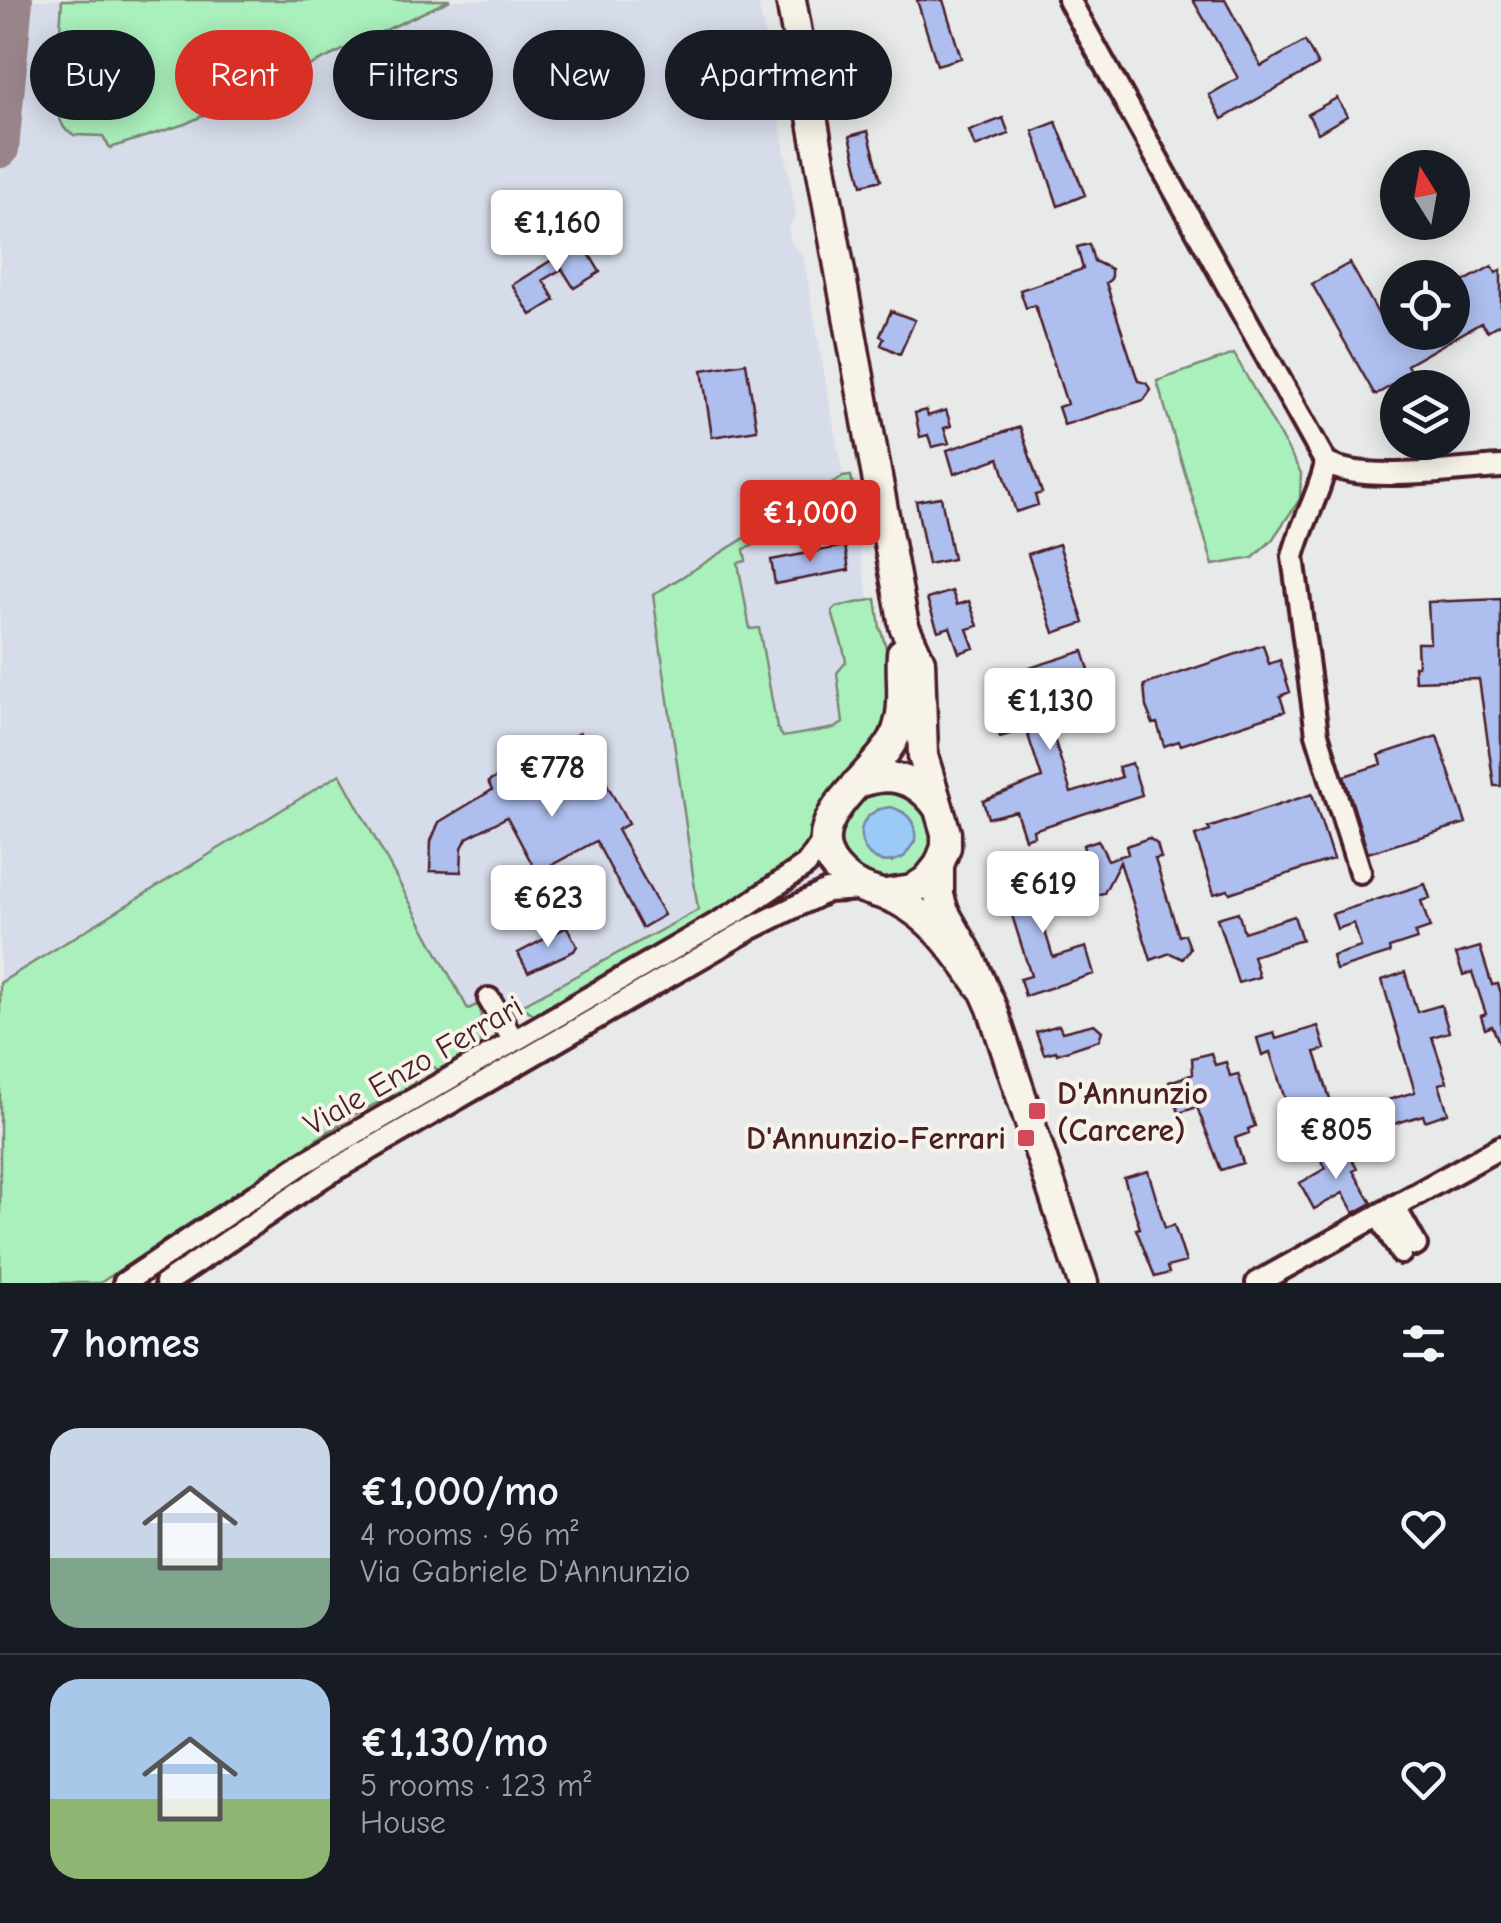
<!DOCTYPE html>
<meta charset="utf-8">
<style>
body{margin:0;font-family:"Comic Neue",sans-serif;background:#20242c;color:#f1f3f6;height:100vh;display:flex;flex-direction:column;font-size:38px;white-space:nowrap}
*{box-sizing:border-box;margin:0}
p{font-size:32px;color:#9ea1a6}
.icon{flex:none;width:55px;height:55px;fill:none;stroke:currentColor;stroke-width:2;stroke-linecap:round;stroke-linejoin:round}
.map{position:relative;height:1283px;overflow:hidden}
.details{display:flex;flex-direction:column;background:#171b24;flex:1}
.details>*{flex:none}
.hud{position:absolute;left:30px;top:30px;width:1000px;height:90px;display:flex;gap:20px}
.needle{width:65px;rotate:349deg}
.fabs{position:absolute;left:1380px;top:150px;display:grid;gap:20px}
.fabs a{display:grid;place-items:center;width:90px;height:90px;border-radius:50%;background:#171b24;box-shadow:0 5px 25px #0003;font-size:50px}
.price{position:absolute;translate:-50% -85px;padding:0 22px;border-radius:10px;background:#fff;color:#222;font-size:32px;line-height:65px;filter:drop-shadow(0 2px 5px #0008)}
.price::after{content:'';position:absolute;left:50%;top:60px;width:30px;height:22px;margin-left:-15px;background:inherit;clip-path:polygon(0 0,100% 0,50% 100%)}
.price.on{background:#d93025;color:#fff}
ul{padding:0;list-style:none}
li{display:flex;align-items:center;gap:30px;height:250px;padding:0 50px}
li+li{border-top:2px solid #363941}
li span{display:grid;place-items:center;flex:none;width:280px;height:200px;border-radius:30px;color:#555}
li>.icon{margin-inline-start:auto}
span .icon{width:120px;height:120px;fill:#fffc;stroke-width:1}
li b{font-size:42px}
h2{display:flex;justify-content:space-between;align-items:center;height:120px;padding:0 50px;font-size:42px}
.tag{padding:0 35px;border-radius:45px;background:#171b24;box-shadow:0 5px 25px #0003;font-size:35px;line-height:90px}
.tag.on{background:#d93025;color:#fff}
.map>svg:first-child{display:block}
.built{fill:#d7dceb}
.green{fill:#aaf0bc;stroke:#7a8874;stroke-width:2.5;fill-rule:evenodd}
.water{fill:#9acaf6;stroke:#7a86a5;stroke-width:2.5}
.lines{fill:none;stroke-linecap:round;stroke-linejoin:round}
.taxiway{stroke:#99848a;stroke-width:38}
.building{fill:#aebfef;stroke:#4a1f2b;stroke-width:2.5}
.minor-casing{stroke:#4a1f2b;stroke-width:28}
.major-casing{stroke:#4a1f2b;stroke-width:35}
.minor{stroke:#f7f3e8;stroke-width:20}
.major{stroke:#f7f3e8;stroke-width:28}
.poi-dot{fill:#d1495b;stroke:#f7f3e8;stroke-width:4}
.labels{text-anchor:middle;stroke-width:8;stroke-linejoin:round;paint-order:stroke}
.street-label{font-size:32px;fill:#4a1f2b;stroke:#f7f3e8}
.poi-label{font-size:32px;font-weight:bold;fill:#4a1f2b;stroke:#f7f3e8;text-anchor:start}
</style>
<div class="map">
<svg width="1501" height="1283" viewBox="0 0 1501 1283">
<rect width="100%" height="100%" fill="#e8e9e9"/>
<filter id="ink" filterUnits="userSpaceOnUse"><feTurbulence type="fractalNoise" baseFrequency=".01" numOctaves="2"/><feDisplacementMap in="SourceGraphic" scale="20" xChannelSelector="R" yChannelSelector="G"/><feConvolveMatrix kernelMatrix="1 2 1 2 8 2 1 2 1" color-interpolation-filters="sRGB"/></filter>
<g filter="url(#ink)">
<path class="built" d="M 0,0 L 758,0 L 796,213 L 788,229 L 791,243 L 803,256 L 843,477 L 653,595 L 698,910 L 520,1006 L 498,995 L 469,1010 L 340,774 L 0,983 Z
M 851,507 L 869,600 L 836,607 L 832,611 L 836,627 L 843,634 L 846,663 L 837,674 L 845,720 L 839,727 L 783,737 L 777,728 L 759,628 L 750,630 L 738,562 L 744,550 Z"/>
<path class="green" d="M 62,0 L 450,0 L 185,124 L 110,148 L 103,136 L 74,135 L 64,128 L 55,108 Z
M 1234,354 L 1301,473 L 1300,499 L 1272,540 L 1253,558 L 1213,565 L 1157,381 Z
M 851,476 L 857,505 L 744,549 L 746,561 L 738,563 L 750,629 L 759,628 L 777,728 L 783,737 L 835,728 L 843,723 L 837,673 L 846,662 C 843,641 836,630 832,611 L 836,607 L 876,599 L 880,628 L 895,676 L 893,711 L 867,760 L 826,797 L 810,845 L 803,855 L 778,874 L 534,1014 L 520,1006 L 698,910 L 653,595 L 843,477 Z
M 340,774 L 468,1009 L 481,1003 L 480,1046 L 438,1070 L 429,1063 L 414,1072 L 414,1084 L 350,1117 L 100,1283 L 0,1283 L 0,983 Z
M 900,790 L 928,810 C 930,819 935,832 935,841 C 934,850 927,861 920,867 C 884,901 820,860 848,814 C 860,792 876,791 900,790 ZM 878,809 L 903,812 L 912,822 L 892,862 L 879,861 L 869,855 L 864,821 Z"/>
<path class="water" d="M 891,807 C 908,812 917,823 915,841 L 904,857 C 859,879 841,811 891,807 Z"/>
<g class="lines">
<path class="taxiway" d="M 0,149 L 14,0"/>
</g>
<path class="building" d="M 917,0 L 943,0 L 961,58 L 937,65 Z
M 1193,0 L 1225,0 L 1261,66 L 1305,41 L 1318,65 L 1222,119 L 1209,95 L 1238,78 Z
M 1337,98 L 1347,116 L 1318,133 L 1308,114 Z
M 1003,118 L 1009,134 L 975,147 L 969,131 Z
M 1056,122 L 1085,195 L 1058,206 L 1033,131 Z
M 868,131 L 881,180 L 862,185 L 850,136 Z
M 590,236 L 597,247 L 588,252 L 600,272 L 574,288 L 562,269 L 543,280 L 555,300 L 531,315 L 512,285 Z
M 1089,244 L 1094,261 L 1111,269 L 1111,279 L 1106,283 L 1138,381 L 1146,383 L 1151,390 L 1144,400 L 1064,425 L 1058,407 L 1067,404 L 1035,305 L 1026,308 L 1020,290 L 1083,269 L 1077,247 Z
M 1350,263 L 1389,333 L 1398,328 L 1398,332 L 1452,332 L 1452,288 L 1492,266 L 1496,273 L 1501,270 L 1501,323 L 1487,331 L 1481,323 L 1407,365 L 1412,374 L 1375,395 L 1312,284 Z
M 891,311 L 915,320 L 900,354 L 881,345 L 884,338 L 880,336 Z
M 746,363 L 757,430 L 712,437 L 702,370 Z
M 926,410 L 928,416 L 946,410 L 951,426 L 944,428 L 949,443 L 932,447 L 928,435 L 920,437 L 915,413 Z
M 1020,427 L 1042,493 L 1035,495 L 1038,505 L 1016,512 L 999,458 L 954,474 L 947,450 Z
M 941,497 L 953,559 L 928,564 L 916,501 Z
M 1059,544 L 1084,623 L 1054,633 L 1028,554 Z
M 845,546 L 849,570 L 775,584 L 771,560 Z
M 952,591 L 957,605 L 969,601 L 978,626 L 967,629 L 974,648 L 959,653 L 950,627 L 938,631 L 927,599 Z
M 1501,599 L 1501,786 L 1494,786 L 1479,679 L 1415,681 L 1414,666 L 1418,666 L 1417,643 L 1430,643 L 1428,602 Z
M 1263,645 L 1269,664 L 1280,660 L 1290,692 L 1280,696 L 1285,711 L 1181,745 L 1179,741 L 1164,746 L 1157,723 L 1153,724 L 1146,707 L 1144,685 Z
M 1083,651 L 1093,683 L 1080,687 L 1077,678 L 1039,690 L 1071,793 L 1122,777 L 1118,767 L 1132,763 L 1142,795 L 1033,830 L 1034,836 L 1025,839 L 1016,811 L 988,818 L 983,801 L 1042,778 L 1026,729 L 1000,737 L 997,726 L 1011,721 L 998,678 Z
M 580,733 L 628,824 L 617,830 L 664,915 L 642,928 L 596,841 L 537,873 L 507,817 L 467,838 L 462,848 L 461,872 L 430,871 L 431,841 L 439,822 L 492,790 L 488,782 Z
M 1437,736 L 1466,823 L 1368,853 L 1344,776 L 1382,764 L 1379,755 Z
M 1312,794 L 1333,859 L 1230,893 L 1228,890 L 1214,894 L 1195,836 L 1210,831 L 1208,828 Z
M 1149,838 L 1157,844 L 1161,858 L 1155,859 L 1179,936 L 1185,934 L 1190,948 L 1183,959 L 1170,953 L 1151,960 L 1120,862 L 1104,893 L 1096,895 L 1085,890 L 1081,858 L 1086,857 L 1083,845 L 1098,840 L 1108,860 L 1128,854 L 1126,846 Z
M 1065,876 L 1073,905 L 1040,915 L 1053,957 L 1086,947 L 1094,974 L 1025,996 L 1020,979 L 1031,976 L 1011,912 L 999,915 L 994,898 Z
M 1425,884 L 1430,898 L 1421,901 L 1430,928 L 1415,933 L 1417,939 L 1389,948 L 1390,953 L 1336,970 L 1332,956 L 1361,947 L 1354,923 L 1337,929 L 1332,914 Z
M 1238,912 L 1244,932 L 1294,916 L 1302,940 L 1253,956 L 1259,977 L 1238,983 L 1217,918 Z
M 567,927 L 577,946 L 574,951 L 528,972 L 518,953 Z
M 1480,947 L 1492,985 L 1498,984 L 1501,993 L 1501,1047 L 1492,1026 L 1485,1029 L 1481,1016 L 1486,1014 L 1472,972 L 1463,975 L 1456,954 Z
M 1405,972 L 1417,1012 L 1441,1005 L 1449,1032 L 1432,1037 L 1447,1082 L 1439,1084 L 1448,1113 L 1425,1121 L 1423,1115 L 1381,1128 L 1376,1118 L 1364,1122 L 1360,1108 L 1415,1092 L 1382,980 Z
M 1094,1024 L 1102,1031 L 1099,1040 L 1057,1054 L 1056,1051 L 1044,1054 L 1036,1032 L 1059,1025 L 1062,1032 Z
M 1318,1026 L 1325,1049 L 1315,1052 L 1340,1130 L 1308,1140 L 1300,1115 L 1291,1118 L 1270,1052 L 1262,1055 L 1257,1038 L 1274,1033 L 1276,1039 Z
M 1211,1053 L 1215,1065 L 1226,1062 L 1230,1076 L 1238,1074 L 1255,1126 L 1248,1129 L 1249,1133 L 1235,1138 L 1243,1163 L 1221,1170 L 1197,1107 L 1179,1113 L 1169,1082 L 1193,1074 L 1192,1058 Z
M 1343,1144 L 1357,1169 L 1353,1171 L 1372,1203 L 1354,1213 L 1343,1193 L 1314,1209 L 1300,1183 L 1326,1168 L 1319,1157 Z
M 1148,1171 L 1165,1228 L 1174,1225 L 1186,1262 L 1167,1267 L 1169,1273 L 1155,1277 L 1136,1229 L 1140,1228 L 1124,1178 Z"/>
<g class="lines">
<defs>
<path id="minor" d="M 1069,0 L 1326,463 C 1363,484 1456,469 1501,467
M 1326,463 C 1319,496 1301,524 1293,557 L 1317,734 L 1360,872
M 489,999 L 514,1041
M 1394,1206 L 1416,1245
M 1379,1215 L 1401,1253
M 124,1283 L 302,1164 L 740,910 L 806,865 L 826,838
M 166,1283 L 324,1176 L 750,929 L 827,891 L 863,889
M 1257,1283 L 1501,1147"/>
<path id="major" d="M 791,0 L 904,626 L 920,661 L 923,756 L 946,833 L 946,847 L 939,865 L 927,880 L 912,890 L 886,894
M 902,653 C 900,682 907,708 895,736 C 876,779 780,828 850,881 C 864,892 883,892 899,901 C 937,921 957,954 982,988
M 855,785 C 887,770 916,777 937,806
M 939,865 L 939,896 L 944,912 L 968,954 L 992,1008 L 1083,1283"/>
</defs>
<use href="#minor" class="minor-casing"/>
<use href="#major" class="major-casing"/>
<use href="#minor" class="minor"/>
<use href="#major" class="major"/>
</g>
</g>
<g class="poi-dot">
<rect x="1027" y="1101" width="20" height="20" rx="5"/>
<rect x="1016" y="1128" width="20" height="20" rx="5"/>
</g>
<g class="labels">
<g class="street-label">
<text transform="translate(413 1065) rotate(-30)" y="11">Viale Enzo Ferrari</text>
</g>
<g class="poi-label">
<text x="1057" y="1104">D'Annunzio<tspan x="1057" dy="37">(Carcere)</tspan></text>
<text x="1006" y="1149" text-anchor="end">D'Annunzio-Ferrari</text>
</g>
</g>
</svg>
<div class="fabs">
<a><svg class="needle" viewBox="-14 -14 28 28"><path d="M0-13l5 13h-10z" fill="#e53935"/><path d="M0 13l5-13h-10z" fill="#9ea1a6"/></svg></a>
<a><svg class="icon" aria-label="locate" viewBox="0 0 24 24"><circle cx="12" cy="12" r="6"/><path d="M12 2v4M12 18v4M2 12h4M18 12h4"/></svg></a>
<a><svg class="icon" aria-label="layers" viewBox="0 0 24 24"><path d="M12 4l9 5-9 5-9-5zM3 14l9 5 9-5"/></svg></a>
</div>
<b class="price" style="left:557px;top:275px">€1,160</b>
<b class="price on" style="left:810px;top:565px">€1,000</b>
<b class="price" style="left:1050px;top:753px">€1,130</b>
<b class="price" style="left:552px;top:820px">€778</b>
<b class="price" style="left:1043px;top:936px">€619</b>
<b class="price" style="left:548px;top:950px">€623</b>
<b class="price" style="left:1336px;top:1182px">€805</b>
<div class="hud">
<a class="tag">Buy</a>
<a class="tag on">Rent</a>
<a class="tag">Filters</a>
<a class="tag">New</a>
<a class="tag">Apartment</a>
</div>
</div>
<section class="details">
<h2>7 homes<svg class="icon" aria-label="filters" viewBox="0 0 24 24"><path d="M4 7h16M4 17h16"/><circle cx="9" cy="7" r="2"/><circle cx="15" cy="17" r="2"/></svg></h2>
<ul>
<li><span style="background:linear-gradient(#c9d6e8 65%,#7fa58c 0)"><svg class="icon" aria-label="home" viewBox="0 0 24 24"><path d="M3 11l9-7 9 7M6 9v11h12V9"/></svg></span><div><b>€1,000/mo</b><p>4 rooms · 96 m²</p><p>Via Gabriele D'Annunzio</p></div><svg class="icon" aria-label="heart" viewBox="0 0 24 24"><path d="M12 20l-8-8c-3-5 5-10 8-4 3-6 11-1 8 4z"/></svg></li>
<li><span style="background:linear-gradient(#a9c7e8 60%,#8fb573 0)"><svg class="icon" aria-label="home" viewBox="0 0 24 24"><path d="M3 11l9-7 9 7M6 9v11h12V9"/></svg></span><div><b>€1,130/mo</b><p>5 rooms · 123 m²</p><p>House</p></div><svg class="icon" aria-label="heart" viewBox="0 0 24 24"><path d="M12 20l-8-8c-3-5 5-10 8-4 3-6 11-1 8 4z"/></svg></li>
</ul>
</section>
